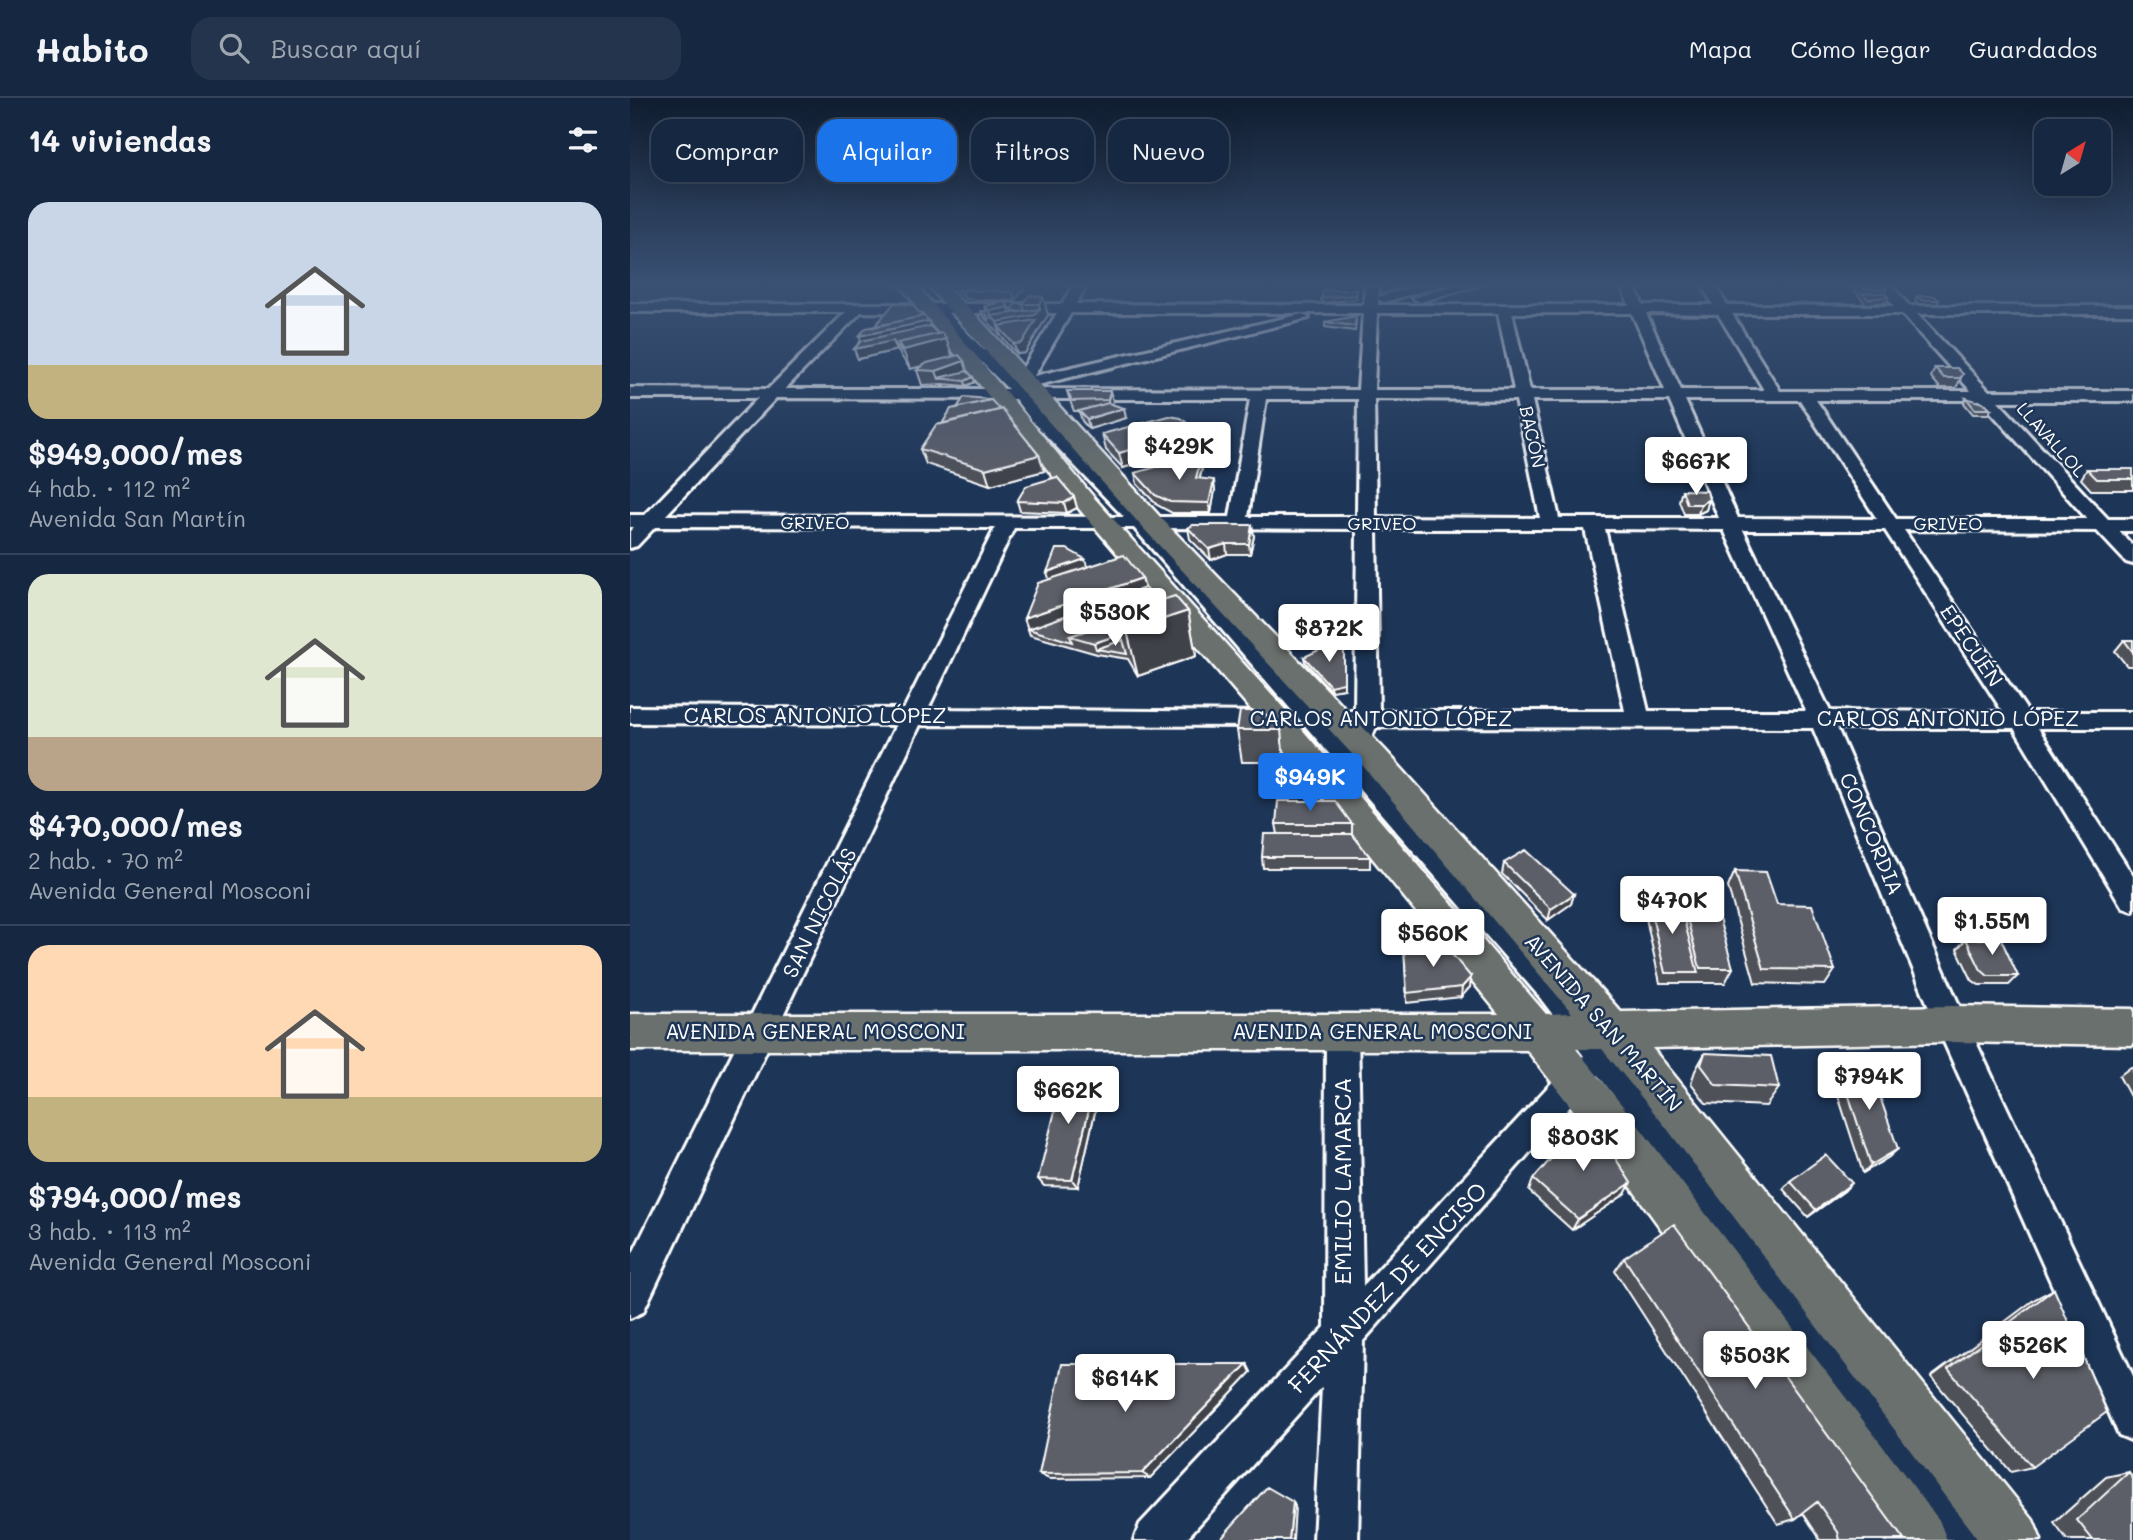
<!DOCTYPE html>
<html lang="es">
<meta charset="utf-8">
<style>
body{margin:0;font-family:Mali,sans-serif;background:#23344c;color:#f1f3f6;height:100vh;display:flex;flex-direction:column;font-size:26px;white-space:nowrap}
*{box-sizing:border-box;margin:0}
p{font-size:23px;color:#9ea6b1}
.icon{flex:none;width:38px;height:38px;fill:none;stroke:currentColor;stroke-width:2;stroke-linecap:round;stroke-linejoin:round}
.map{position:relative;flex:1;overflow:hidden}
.sheet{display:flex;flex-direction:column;background:#162841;width:630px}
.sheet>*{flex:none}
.guide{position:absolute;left:21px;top:21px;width:665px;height:63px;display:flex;gap:14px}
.needle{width:46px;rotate:37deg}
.tools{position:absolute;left:1404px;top:21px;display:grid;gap:14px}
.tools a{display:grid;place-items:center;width:77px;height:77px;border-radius:14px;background:#162841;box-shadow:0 7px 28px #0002,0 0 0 2px #35445a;font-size:35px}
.price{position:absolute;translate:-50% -60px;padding:0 16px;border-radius:7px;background:#fff;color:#222;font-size:23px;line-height:46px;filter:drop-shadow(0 2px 4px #0008)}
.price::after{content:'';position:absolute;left:50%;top:42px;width:21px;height:16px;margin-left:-10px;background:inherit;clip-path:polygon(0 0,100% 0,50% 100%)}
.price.active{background:#1a73e8;color:#fff}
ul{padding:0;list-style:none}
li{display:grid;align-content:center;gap:14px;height:371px;padding:0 28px}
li+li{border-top:2px solid #35445a}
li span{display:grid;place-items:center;height:217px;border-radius:21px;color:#555}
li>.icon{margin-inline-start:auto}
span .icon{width:126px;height:126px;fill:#fffc;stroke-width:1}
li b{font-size:30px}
h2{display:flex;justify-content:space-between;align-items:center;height:84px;padding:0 28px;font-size:30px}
.tag{padding:0 24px;border-radius:21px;background:#162841;box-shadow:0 7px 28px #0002,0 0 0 2px #35445a;font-size:24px;line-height:63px}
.tag.active{background:#1a73e8;color:#fff}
header{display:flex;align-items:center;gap:42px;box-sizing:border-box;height:98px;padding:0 35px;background:#162841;border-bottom:2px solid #35445a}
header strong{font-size:33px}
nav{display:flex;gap:38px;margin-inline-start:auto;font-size:24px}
.search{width:490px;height:63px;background:#23344c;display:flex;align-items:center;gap:18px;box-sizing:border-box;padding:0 24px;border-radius:21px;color:#9ea6b1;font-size:26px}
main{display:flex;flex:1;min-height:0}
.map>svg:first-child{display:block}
.green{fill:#486f73;stroke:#a4b7b9;stroke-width:2}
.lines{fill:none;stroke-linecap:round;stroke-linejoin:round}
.minor-casing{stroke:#fff;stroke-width:6}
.major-casing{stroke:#fff;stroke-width:5}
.minor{fill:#1d3557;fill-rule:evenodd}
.major{fill:#6b706d;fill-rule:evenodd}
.wall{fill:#505159;stroke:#fff;stroke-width:2}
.shaded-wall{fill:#414248;stroke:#fff;stroke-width:2}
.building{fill:#5d5e67;stroke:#fff;stroke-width:2}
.labels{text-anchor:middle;stroke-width:5;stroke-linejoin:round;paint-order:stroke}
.far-street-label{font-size:18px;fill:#fff;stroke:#1d3557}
.street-label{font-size:21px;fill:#fff;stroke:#1d3557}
.near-street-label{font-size:24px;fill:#fff;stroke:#1d3557}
</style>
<header>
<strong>Habito</strong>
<div class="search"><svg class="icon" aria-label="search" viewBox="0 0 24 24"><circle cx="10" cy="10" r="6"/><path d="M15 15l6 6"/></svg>Buscar aquí</div>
<nav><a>Mapa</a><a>Cómo llegar</a><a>Guardados</a></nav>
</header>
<main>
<section class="sheet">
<h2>14 viviendas<svg class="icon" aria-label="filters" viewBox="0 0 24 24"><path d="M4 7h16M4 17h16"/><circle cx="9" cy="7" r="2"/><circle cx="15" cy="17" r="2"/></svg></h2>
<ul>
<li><span style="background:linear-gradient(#c9d6e8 75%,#c2b280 0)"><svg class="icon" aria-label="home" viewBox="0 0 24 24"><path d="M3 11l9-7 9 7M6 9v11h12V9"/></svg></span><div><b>$949,000/mes</b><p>4 hab. · 112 m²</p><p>Avenida San Martín</p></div></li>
<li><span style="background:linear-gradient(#dfe7d0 75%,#b9a48a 0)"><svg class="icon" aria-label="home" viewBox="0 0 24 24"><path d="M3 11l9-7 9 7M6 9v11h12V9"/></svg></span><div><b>$470,000/mes</b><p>2 hab. · 70 m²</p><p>Avenida General Mosconi</p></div></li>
<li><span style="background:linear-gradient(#ffd9b3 70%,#c2b280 0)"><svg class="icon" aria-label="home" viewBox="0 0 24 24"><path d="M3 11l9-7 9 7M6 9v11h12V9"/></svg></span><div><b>$794,000/mes</b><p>3 hab. · 113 m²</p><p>Avenida General Mosconi</p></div></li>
</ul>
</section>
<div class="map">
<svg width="1503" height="1442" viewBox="0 0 1503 1442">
<rect width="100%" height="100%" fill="#1d3557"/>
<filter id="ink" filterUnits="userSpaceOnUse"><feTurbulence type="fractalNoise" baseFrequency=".0143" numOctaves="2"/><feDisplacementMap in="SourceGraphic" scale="14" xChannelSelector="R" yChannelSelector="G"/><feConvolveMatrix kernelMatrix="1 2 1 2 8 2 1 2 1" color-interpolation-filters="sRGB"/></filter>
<g filter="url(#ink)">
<path class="green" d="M 661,225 L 448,280 L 437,278 Z"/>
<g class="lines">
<defs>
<path id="minor" d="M 444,187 L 457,187 L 446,206 L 734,207 L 735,187 L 749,187 L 748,199 L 789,187 L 813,187 L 754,204 L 748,201 L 748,207 L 999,207 L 991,187 L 1004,187 L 1013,207 L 1083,207 L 1072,187 L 1085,187 L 1097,207 L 1264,208 L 1247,187 L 1261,187 L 1279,208 L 1503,208 L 1503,216 L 1287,216 L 1359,293 L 1503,293 L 1503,303 L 1368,303 L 1478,421 L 1503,421 L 1503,433 L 1489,433 L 1503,448 L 1503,466 L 1496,464 L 1467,433 L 1274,432 L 1398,614 L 1503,614 L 1503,630 L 1408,630 L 1503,778 L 1503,813 L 1493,810 L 1384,630 L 1207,630 L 1336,923 L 1503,1278 L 1503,1343 L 1489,1337 L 1306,926 L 1183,630 L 746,629 L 741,641 L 732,643 L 723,641 L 720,635 L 722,629 L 704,629 L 930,879 L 1245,1280 L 1294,1330 L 1300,1345 L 1292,1361 C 1316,1384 1345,1410 1358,1442 L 1308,1442 C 1285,1413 1235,1373 1222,1343 L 1228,1328 L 1233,1326 L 968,977 L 733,1243 L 728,1442 L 684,1442 L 692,1289 L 555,1442 L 504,1442 L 510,1426 L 695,1229 L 696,934 L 701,924 L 712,920 L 723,924 L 728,934 L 733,1188 L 943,962 L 954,958 L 908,897 L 504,430 L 384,430 L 298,611 L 642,614 L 650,616 L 654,622 L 650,628 L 290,627 L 13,1214 L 0,1220 L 0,1161 L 266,627 L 0,625 L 0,609 L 274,611 L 365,430 L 25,429 L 7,448 L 0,450 L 0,433 L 4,429 L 0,429 L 0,417 L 15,417 L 128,300 L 0,300 L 0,290 L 138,291 L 216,214 L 0,214 L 0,206 L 432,206 ZM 231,214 L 295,215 L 309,221 L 378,291 L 155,291 ZM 318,215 L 427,215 L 389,276 L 388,283 L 364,252 L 354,252 ZM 441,215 L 733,215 L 728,292 L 394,291 L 392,288 L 400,289 L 679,220 L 672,216 L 404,278 ZM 747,215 L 868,215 L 884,292 L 744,292 ZM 882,215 L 1002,215 L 1035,292 L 900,292 ZM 1016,215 L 1088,216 L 1134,292 L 1051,292 ZM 1102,216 L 1272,216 L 1341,293 L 1150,293 ZM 146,300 L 385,301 L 402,323 L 494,419 L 36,417 ZM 402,301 L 620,301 L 600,419 L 514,419 ZM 636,301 L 728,301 L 727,419 L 618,419 ZM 744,301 L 886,302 L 910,420 L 746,419 ZM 902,302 L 1039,302 L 1089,420 L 929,420 ZM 1055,302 L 1170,302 L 1247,421 L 1108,420 ZM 1186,302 L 1350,302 L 1457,421 L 1266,421 ZM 525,430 L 727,431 L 725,613 L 690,613 ZM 746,431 L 955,431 L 995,613 L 749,613 ZM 975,431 L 1094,432 L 1176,613 L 1018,613 ZM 1113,432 L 1255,432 L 1373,614 L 1200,613 Z
M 825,187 L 849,187 L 790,204 L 783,200 Z"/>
<path id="major" d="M 270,187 L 287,187 L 466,402 L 658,615 L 916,916 L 942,915 L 733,668 L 514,431 L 297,187 L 314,187 L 343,214 L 532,421 L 755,652 L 991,914 L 1322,908 L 1503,911 L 1503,947 L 1322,944 L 1022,950 L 1403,1422 L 1411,1442 L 1348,1442 L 1035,1028 L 972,951 L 946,951 L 1005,1023 L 1309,1422 L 1317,1442 L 1255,1442 L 975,1053 L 897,952 L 0,952 L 0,916 L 869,916 L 636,629 L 450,412 Z"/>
</defs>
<use href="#minor" class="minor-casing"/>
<use href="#major" class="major-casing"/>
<use href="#minor" class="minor"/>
<use href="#major" class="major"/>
</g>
<path class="wall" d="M 325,187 L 395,187 L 395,188 L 385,203 L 335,201 L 334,199 L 327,192 Z
M 1227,187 L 1254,187 L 1257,191 L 1255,195 L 1258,199 L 1257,204 L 1236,206 L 1225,193 Z
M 1287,198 L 1309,202 L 1307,206 L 1289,206 L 1285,203 Z
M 413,199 L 418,217 L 395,255 L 387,256 L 352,217 L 351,213 L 356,213 L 355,208 L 379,209 L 380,211 L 382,211 Z
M 726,223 L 725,233 L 695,229 L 695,224 Z
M 300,228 L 308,236 L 316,241 L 322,259 L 337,273 L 345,284 L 336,288 L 313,286 L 292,287 L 287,272 L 293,267 L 280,271 L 267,252 L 228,261 L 224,251 L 231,243 Z
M 1305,270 L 1333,276 L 1326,290 L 1310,290 L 1301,279 Z
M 437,293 L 483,303 L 482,307 L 496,320 L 459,331 L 452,323 L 449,313 L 451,313 L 444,313 L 440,303 Z
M 1336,300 L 1361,311 L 1359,316 L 1343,316 L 1334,305 Z
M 312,326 L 409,357 L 414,373 L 360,387 L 296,366 L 290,351 Z
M 472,336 L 567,347 L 493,370 L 476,352 Z
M 572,356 L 573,366 L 570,380 L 585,392 L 581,415 L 542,415 L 527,407 L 507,386 L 505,375 Z
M 1457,371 L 1503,371 L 1503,392 L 1461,392 L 1451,381 Z
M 1052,392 L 1079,401 L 1076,412 L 1068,416 L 1054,416 L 1049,403 Z
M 444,399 L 447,410 L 437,415 L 390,413 L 387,403 Z
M 622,427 L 624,438 L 620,456 L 597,456 L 581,462 L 560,441 L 558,430 Z
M 457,469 L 512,480 L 515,490 L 526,504 L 558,513 L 566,558 L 508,578 L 498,561 L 467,556 L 400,537 L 394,520 Z
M 1494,542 L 1503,542 L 1503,568 L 1497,568 L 1485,553 Z
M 674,559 L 714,591 L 701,593 L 675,564 Z
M 607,632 L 651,632 L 654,664 L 612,664 Z
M 646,726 L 722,726 L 722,736 L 740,759 L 740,770 L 633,770 L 632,759 L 648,736 Z
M 874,765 L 944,796 L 941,806 L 918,822 L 872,776 Z
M 1105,773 L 1205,872 L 1195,887 L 1125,885 L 1098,789 Z
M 1047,782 L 1103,870 L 1095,885 L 1030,885 L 1014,811 L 1018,801 L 1041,800 L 1041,798 Z
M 1336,841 L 1388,878 L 1379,887 L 1349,887 L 1342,882 L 1327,851 Z
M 774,849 L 840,889 L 831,899 L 777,905 Z
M 1075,955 L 1149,990 L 1136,1008 L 1076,1005 L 1061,985 L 1065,973 Z
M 1209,967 L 1259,1059 L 1233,1075 L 1201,976 Z
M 1501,969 L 1503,969 L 1503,1004 L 1489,978 Z
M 472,983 L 448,1089 L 414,1088 L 408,1081 Z
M 903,1081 L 995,1096 L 942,1132 L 899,1093 Z
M 1160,1083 L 1214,1093 L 1178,1119 L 1153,1091 Z
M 994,1160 L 1274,1442 L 1189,1442 L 1188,1438 L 1173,1415 L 1165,1421 L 1148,1426 L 985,1173 Z
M 1424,1191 L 1402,1369 L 1381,1374 L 1301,1279 L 1405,1201 Z
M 617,1266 L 621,1274 L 520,1380 L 419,1381 L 409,1376 Z
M 1499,1374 L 1503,1442 L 1437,1442 L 1424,1425 L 1476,1379 Z"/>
<path class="shaded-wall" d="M 329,187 L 374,187 L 330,192 Z
M 378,187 L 395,187 L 395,188 L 385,203 L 383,194 Z
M 727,192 L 726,201 L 692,205 L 691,200 Z
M 413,199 L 418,217 L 395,255 L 387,256 L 384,246 L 368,228 L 371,238 L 367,224 L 361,218 L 360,213 L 379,209 L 381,217 L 410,211 L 409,206 Z
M 299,223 L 303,237 L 263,243 L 267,252 L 228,261 L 224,251 L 234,249 L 229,238 Z
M 316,241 L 323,260 L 280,271 L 273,252 Z
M 334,263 L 339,278 L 309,281 L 306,273 Z
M 343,279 L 345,284 L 336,288 L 335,283 Z
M 480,293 L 483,303 L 480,312 L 478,302 Z
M 494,310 L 496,320 L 459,331 L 457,321 Z
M 565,332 L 567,347 L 493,370 L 489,355 Z
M 572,356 L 573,366 L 567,390 L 566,380 Z
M 409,357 L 414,373 L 360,387 L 355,371 Z
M 584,382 L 585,392 L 581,415 L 579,405 Z
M 444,399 L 447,410 L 437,415 L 434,405 Z
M 1079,401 L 1076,412 L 1068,416 L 1071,406 Z
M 622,427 L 624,438 L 620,456 L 619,446 Z
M 596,446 L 597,456 L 581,462 L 579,451 Z
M 455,461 L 458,472 L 420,484 L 417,474 Z
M 512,480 L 516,496 L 398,531 L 394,520 Z
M 558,513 L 566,558 L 508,578 L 497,533 Z
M 491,536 L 494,547 L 466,551 L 464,545 Z
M 714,555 L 714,591 L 701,593 L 700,588 Z
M 944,796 L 941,806 L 918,822 L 921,811 Z
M 841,879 L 840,889 L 831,899 L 832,889 Z
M 468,974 L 472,983 L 448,1089 L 442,1082 Z
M 1268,1051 L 1259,1059 L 1233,1075 L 1241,1067 Z
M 1001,1085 L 995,1096 L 942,1132 L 948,1121 Z
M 1222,1085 L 1214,1093 L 1178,1119 L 1186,1112 Z
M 617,1266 L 621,1274 L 520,1380 L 512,1375 Z
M 663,1404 L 665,1408 L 663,1442 L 659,1442 Z"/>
<path class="building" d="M 351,187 L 355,187 L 332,192 L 333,194 L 330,192 Z
M 355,187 L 388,187 L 383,194 L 332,192 Z
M 1231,187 L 1254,187 L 1257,191 L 1234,191 Z
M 693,192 L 727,192 L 726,197 L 691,200 Z
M 1232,195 L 1255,195 L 1258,199 L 1238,201 Z
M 399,197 L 413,199 L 409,206 L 393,206 Z
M 1287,198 L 1305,198 L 1309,202 L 1291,202 Z
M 374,204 L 379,209 L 360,213 L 355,208 Z
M 264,205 L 283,207 L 292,218 L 244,229 Z
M 385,206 L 393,206 L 395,213 L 389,214 L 382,212 Z
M 410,211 L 405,217 L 367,224 L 361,218 Z
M 351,213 L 356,213 L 359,222 Z
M 294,218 L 299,223 L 229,238 L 236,230 Z
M 726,218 L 725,228 L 695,224 Z
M 406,222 L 392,245 L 384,246 L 368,228 Z
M 300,228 L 308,236 L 268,245 L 272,255 L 263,243 L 224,251 L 231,243 Z
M 312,235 L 316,241 L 273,252 L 268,245 Z
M 329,257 L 334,263 L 306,273 L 287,272 L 297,265 Z
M 1305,270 L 1327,270 L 1333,276 L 1330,280 L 1314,280 Z
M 337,273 L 343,279 L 335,283 L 308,280 Z
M 437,293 L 480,293 L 478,302 L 442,303 Z
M 334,299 L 358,301 L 359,302 L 327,310 Z
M 1336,300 L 1356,306 L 1361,311 L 1345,311 Z
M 361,302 L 370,312 L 312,326 L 321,311 Z
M 478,305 L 494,310 L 457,321 L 449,313 Z
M 372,311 L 409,357 L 355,371 L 290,351 L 306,327 Z
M 539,318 L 551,320 L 565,332 L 489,355 L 472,336 Z
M 572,356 L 566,380 L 584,382 L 579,405 L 540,404 L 525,397 L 505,375 Z
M 1457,371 L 1503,371 L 1503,381 L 1467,381 Z
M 427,379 L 444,399 L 434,405 L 387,403 L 396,388 Z
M 1052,392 L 1077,393 L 1079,401 L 1071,406 L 1057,406 Z
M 563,427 L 622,427 L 619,446 L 596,446 L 579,451 L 558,430 Z
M 426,451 L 437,451 L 455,461 L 417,474 Z
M 494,457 L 512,480 L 394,520 L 408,485 Z
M 515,490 L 526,504 L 520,506 L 521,511 L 517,512 L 514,508 L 486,517 L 488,522 L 440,538 L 442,544 L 398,531 Z
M 545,498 L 558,513 L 497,533 L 486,517 L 514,508 L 518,513 L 524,511 L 520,506 Z
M 488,522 L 491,536 L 464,545 L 440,538 Z
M 493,542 L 497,556 L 466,551 Z
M 1494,542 L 1503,542 L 1503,554 Z
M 714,549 L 714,585 L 700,588 L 674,559 L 693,550 Z
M 610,613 L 632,613 L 651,632 L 607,632 Z
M 648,703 L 705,703 L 722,726 L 646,726 Z
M 634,736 L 722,736 L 740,759 L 632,759 Z
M 896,752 L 944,796 L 921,811 L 874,765 Z
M 1105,773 L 1136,774 L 1147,806 L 1182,807 L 1205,872 L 1134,871 Z
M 1047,782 L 1078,782 L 1103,870 L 1070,870 Z
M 1048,799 L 1068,875 L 1035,875 L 1018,801 Z
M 1336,841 L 1371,841 L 1388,878 L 1358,878 L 1351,872 Z
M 815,848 L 841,879 L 832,889 L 777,895 L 774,849 Z
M 1075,955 L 1141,958 L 1149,990 L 1086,987 L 1071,967 Z
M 1209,967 L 1239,967 L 1268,1051 L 1241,1067 Z
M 435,973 L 468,974 L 442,1082 L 408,1081 Z
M 949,1029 L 967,1031 L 1001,1085 L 948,1121 L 903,1081 Z
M 1196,1057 L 1222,1085 L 1186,1112 L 1160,1083 Z
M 1044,1126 L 1274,1442 L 1210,1442 L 1208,1434 L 1187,1404 L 1165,1421 L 994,1160 Z
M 1424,1191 L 1477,1314 L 1402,1369 L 1318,1271 Z
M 432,1266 L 617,1266 L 512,1375 L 409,1376 Z
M 1499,1374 L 1503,1381 L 1503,1442 L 1463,1442 L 1447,1422 Z
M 637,1389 L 663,1404 L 659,1442 L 589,1442 Z"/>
</g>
<linearGradient id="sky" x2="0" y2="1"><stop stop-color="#101d30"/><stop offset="0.48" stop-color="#3a5174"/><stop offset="1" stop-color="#3a5174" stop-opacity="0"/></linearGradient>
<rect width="1503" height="389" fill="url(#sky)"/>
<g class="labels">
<g class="far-street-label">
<text transform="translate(902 339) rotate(78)" y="6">BACÓN</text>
<text transform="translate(1421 342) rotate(48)" y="6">LLAVALLOL</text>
<text x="185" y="431">GRIVEO</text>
<text x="752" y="432">GRIVEO</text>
<text x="1318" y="432">GRIVEO</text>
</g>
<g class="street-label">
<text transform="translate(1341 548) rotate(56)" y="7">EPECUÉN</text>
<text x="185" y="625">CARLOS ANTONIO LÓPEZ</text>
<text x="751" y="628">CARLOS ANTONIO LÓPEZ</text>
<text x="1318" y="628">CARLOS ANTONIO LÓPEZ</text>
<text transform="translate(1241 736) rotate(67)" y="7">CONCORDIA</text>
<text transform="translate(190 815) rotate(-64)" y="7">SAN NICOLÁS</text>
<text transform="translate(973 925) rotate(49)" y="7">AVENIDA SAN MARTÍN</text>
<text x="185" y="941">AVENIDA GENERAL MOSCONI</text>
<text x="752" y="941">AVENIDA GENERAL MOSCONI</text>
</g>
<g class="near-street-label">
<text transform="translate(713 1083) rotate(-90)" y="8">EMILIO LAMARCA</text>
<text transform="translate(758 1190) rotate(-47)" y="8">FERNÁNDEZ DE ENCISO</text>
</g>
</g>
</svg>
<div class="tools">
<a><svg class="needle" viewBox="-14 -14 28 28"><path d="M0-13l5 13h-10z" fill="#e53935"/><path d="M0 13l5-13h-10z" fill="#9ea6b1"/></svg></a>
</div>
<b class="price" style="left:549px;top:384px">$429K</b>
<b class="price" style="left:1066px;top:399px">$667K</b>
<b class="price" style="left:485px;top:550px">$530K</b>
<b class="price" style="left:699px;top:566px">$872K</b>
<b class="price active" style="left:680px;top:715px">$949K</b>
<b class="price" style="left:1042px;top:838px">$470K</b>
<b class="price" style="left:1362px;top:859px">$1.55M</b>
<b class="price" style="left:803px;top:871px">$560K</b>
<b class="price" style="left:1239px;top:1014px">$794K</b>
<b class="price" style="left:438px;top:1028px">$662K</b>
<b class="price" style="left:953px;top:1075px">$803K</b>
<b class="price" style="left:1403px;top:1283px">$526K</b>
<b class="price" style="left:1125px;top:1293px">$503K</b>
<b class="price" style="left:495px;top:1316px">$614K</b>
<div class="guide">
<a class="tag">Comprar</a>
<a class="tag active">Alquilar</a>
<a class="tag">Filtros</a>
<a class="tag">Nuevo</a>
</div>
</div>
</main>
